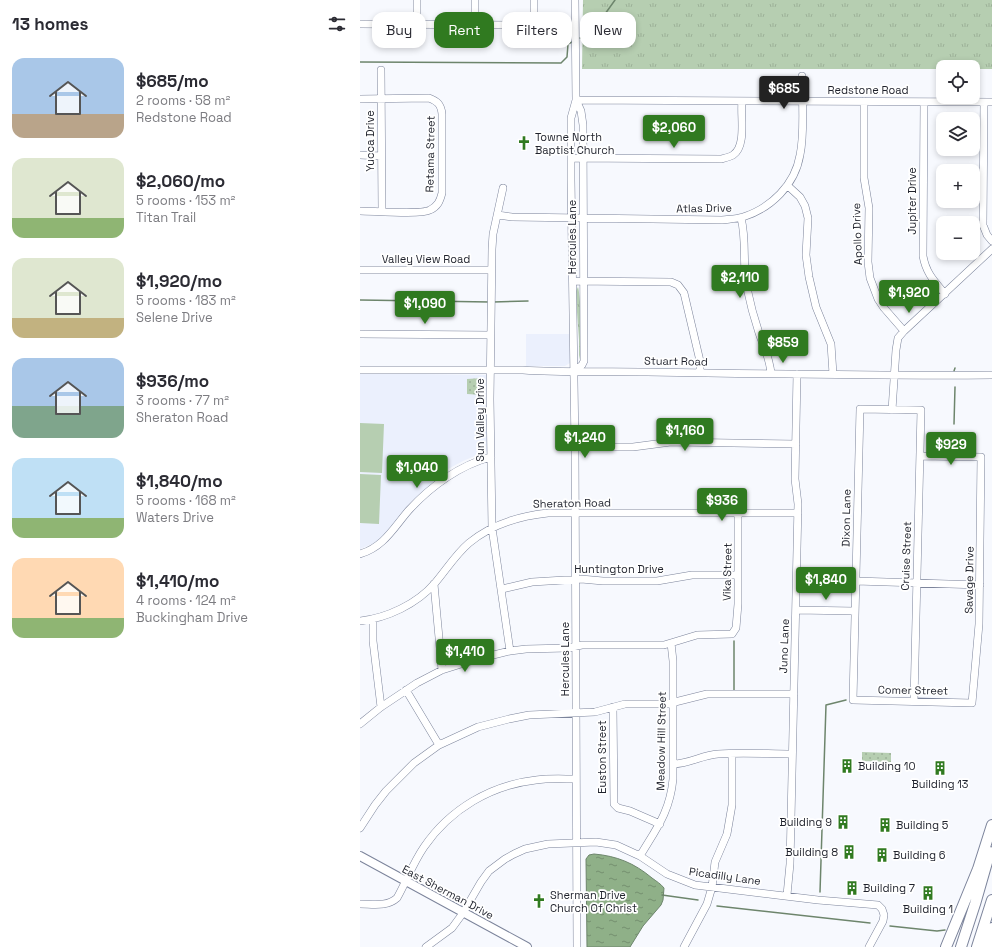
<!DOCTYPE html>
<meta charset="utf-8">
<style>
body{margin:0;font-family:"Space Grotesk",sans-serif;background:#f7f7f7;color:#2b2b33;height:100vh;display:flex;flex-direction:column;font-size:15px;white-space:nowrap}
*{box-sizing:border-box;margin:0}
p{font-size:13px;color:#7c7c81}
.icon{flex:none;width:22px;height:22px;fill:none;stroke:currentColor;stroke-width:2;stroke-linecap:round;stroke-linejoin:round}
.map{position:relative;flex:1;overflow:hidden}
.panel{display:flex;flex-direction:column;background:#fff;width:360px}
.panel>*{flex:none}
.hud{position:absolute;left:12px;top:12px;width:380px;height:36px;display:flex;gap:8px}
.buttons{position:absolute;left:576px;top:60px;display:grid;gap:8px}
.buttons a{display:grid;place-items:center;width:44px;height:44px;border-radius:8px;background:#fff;box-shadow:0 2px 6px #0003;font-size:20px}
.price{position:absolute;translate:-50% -34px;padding:0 9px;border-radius:4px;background:#307a20;color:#fff;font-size:13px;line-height:26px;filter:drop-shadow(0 1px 2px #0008)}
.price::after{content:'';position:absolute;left:50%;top:24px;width:12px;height:9px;margin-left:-6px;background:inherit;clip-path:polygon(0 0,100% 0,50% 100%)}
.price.current{background:#222;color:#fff}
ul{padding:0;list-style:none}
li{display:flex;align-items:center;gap:12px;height:100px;padding:0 12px}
li span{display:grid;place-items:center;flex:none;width:112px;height:80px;border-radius:12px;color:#555}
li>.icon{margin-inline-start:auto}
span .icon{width:48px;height:48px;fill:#fffc;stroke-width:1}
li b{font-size:17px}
h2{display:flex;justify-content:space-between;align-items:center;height:48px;padding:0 12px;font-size:17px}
.pill{padding:0 14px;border-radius:12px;background:#fff;box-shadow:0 2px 6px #0003;font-size:14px;line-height:36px}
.pill.current{background:#307a20;color:#fff}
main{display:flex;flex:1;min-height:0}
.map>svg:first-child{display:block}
.built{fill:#ebf0fd}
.grass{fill:url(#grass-tufts)}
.park{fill:url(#park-dots)}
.pitch{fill:#b6ceb1}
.water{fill:url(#water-ripples);stroke:#6d856c}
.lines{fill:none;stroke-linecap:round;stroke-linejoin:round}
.stream{stroke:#6d856c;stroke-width:1.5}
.minor-casing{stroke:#7c849b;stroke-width:8}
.major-casing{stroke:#7c849b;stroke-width:10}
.highway-casing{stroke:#7c849b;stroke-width:12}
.minor{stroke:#fff;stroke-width:7}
.major{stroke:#fff;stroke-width:8}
.highway{stroke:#fff;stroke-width:10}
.labels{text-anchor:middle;stroke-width:3.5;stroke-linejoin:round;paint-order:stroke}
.street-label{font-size:11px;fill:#1f222c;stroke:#fff}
.poi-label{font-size:11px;fill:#1f222c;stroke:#fff;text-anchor:start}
</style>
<main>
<section class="panel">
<h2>13 homes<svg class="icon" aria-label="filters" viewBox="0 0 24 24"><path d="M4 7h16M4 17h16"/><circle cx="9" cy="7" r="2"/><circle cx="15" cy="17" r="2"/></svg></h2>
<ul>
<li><span style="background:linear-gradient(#a9c7e8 70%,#b9a48a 0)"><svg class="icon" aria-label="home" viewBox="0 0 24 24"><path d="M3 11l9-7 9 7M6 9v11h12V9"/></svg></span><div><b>$685/mo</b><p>2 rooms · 58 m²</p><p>Redstone Road</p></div></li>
<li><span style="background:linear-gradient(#dfe7d0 75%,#8fb573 0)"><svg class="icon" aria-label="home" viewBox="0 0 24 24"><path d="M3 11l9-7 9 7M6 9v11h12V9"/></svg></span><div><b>$2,060/mo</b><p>5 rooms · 153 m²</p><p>Titan Trail</p></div></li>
<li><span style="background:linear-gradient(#dfe7d0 75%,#c2b280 0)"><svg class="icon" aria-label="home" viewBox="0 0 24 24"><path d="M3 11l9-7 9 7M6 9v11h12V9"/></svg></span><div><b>$1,920/mo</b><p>5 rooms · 183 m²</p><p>Selene Drive</p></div></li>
<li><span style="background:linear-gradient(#a9c7e8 60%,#7fa58c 0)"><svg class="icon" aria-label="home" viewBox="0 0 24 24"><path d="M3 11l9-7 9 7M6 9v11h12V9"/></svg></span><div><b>$936/mo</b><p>3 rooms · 77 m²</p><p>Sheraton Road</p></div></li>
<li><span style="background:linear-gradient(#bfe0f5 75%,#8fb573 0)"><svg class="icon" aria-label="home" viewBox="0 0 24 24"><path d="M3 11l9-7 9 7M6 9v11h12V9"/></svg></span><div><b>$1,840/mo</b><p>5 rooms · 168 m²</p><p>Waters Drive</p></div></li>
<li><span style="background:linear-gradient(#ffd9b3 75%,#8fb573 0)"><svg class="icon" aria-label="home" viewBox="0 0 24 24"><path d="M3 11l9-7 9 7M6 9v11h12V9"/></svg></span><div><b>$1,410/mo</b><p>4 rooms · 124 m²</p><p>Buckingham Drive</p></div></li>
</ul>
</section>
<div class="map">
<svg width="632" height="947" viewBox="0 0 632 947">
<defs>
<pattern id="grass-tufts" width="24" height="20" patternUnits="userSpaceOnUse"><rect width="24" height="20" fill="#b6ceb1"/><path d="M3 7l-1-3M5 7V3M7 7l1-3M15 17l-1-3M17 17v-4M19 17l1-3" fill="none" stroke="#9cb198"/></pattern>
<pattern id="park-dots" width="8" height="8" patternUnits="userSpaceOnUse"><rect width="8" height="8" fill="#b6ceb1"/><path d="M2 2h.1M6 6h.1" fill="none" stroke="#9cb198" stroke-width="1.8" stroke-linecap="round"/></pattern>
<pattern id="water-ripples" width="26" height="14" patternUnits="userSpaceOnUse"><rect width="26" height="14" fill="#8fb088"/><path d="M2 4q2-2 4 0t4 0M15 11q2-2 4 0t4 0" fill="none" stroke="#748f6f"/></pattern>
</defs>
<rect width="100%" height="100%" fill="#f7f9fe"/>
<path class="built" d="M 166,334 L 209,334 L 210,363 L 205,366 L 166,366 Z
M 0,373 L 126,375 L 127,451 L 103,461 L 88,469 L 52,501 L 21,538 L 14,543 L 0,549 Z"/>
<path class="grass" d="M 223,0 L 632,0 L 632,69 L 613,69 L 613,67 L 583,67 L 583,69 L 222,69 Z
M 218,287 C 220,291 223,343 223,351 C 223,354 221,357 220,360 L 219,355 L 219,340 L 216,298 L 216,291 Z"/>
<path class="park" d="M 123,378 L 123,395 L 107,394 L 107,379 Z
M 502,752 L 531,753 L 531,762 L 502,761 Z"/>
<path class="pitch" d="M 0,423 L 24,424 L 22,473 L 0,472 Z
M 0,474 L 21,475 L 19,524 L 0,523 Z"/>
<path class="water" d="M 234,854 C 257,856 274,863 292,878 C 296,881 301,884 304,888 L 303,900 L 301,905 L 283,926 L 270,947 L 227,947 L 226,859 L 229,855 Z"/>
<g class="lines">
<path class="stream" d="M 220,38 L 225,37 L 232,25 L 245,14 L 255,0
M 0,62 L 201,63 L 207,57 L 208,44 L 212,42
M 0,300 L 130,302
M 133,302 L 168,301
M 594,371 L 595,368
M 594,424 L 595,387
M 374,690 L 374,641
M 460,892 L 466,705 L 486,700
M 302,895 L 338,900
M 357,906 L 510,923
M 530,926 L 577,931 L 585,930"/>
<defs>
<path id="minor" d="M 115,0 L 115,24
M 0,24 L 167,25 L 173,23 L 174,18 L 174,0
M 57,24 L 57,0
M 21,70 L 22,211
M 0,99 L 69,98 C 77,101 81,104 82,114 L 82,193 C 80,201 78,206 70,210 C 61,215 13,211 0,211
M 216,100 L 211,118 L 211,180 L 215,447 L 217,947
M 216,100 L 632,102
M 504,101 L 504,178 L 509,208 L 508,262 L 510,278 L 518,299 L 524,308 L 544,331
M 564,102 L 563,256 C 566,273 574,281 585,294
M 624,102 L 623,225 L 627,235 L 632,241
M 0,155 L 21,156
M 211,158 L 361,159 C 365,158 370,157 373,155 C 387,146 380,115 382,101
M 428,186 L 440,197 L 445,206 L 448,218 L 446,255 L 449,277 L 456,307 L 471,344 L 473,374
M 143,188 L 133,234 L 132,249 L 130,399 L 132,528 L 150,651
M 138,215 L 152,217 L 362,220 C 369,219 376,219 383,217 C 411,208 435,185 440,155 C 445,132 442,99 442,76
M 381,218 C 387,241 382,265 387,288 C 390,303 394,318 399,333 C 404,348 410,358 411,374
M 0,270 L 131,270
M 213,281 L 311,282 L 318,285 L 324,293 L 340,361 L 340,373
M 0,334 L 130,335
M 0,370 L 163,370 C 204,373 246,371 287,372 C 402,374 517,376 632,375
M 214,371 L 222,365 L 224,361 L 223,125 L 221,111 L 216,100 L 215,0
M 532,410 L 536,350 L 538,338 L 544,331 L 632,249
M 215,447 L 273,447 L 311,442 L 436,444
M 0,554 C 24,547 34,527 49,510 C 71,486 100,465 131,457
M 496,581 L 620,585
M 74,584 L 82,670
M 142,589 L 172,582 L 221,579 L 243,581 L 297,581 L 332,575 L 378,575
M 436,610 L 495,611
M 13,619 L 13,641 L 21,707
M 0,621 C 27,618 57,604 75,583 C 86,570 96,554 109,543 C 132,524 159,516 188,513 L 438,513
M 46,690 L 79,745
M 554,701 L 561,410 L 500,409 L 493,700 L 612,703 L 619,624 L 621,457 L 560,456
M 253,707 L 254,804 L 258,808 L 270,811 L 300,824
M 0,724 L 21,707 L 57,683 L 82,670 L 117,659 L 150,651 L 166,649 L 207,648 L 222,645 L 304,645 L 337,635 L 372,634 L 376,628 L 378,604 L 378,513
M 313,764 C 329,764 342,755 358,754 C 382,752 408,754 432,754
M 0,828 L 15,805 L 26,791 L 54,763 L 79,745 L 118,727 L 149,719 L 169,715 L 235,712 L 265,704 L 307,704 L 347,694 L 434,694
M 280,856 C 296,829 310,812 313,779 L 313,661 L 311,643
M 427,895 L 430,864 L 438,504 L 435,479 L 437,374
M 0,904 C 13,904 27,907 37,898 C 46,882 53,863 64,847 C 90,809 131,785 176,780 C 189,778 203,779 216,779
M 66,947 L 92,928 L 103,913 L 121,882 L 129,871 L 145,859 L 154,854 L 165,849 L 188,844 L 236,842 L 256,845 L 280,856 L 307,874 L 335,885 L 458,900 L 518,905 L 522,909 L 524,915 L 523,921 L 509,947
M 324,947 L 347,904 L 352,887 L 355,862 L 367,834 L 372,805 L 372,754"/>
<path id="major" d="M 0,856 L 167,947"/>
<path id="highway" d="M 586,947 L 618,869 L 632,825
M 601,947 L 615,904 L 630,852
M 617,947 L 632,900
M 627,947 L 632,928"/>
</defs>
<use href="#minor" class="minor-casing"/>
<use href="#major" class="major-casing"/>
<use href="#highway" class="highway-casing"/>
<use href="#minor" class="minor"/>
<use href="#major" class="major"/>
<use href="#highway" class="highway"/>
</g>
<defs>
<symbol id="church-bare" viewBox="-9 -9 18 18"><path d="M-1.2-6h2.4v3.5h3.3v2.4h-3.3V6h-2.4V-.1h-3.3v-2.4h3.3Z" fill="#307a20" stroke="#fff" stroke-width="2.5" paint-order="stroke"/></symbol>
<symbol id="building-bare" viewBox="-9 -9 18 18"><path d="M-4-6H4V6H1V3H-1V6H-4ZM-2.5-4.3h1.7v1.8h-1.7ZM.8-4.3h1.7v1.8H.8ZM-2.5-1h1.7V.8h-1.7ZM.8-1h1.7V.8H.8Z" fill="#307a20" stroke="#fff" stroke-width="2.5" paint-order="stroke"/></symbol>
</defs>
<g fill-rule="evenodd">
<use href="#church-bare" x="154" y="133" width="20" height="20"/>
<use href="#building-bare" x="477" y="756" width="20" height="20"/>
<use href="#building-bare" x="570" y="758" width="20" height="20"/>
<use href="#building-bare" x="473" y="812" width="20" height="20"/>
<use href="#building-bare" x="515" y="815" width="20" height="20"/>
<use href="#building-bare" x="479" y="842" width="20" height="20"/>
<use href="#building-bare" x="512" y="845" width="20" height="20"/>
<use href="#building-bare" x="482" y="878" width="20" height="20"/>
<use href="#building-bare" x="558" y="883" width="20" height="20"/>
<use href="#church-bare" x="169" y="891" width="20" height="20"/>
</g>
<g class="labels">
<g class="street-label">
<text x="508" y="94">Redstone Road</text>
<text transform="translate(10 141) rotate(-90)" y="4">Yucca Drive</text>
<text transform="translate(70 154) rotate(-89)" y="4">Retama Street</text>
<text transform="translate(552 201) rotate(-90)" y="4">Jupiter Drive</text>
<text transform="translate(344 208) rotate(-1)" y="4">Atlas Drive</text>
<text transform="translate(497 234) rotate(-92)" y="4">Apollo Drive</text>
<text transform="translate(212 237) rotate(-90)" y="4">Hercules Lane</text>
<text x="66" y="263">Valley View Road</text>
<text transform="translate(316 361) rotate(1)" y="4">Stuart Road</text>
<text transform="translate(120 420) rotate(-90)" y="4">Sun Valley Drive</text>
<text transform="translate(212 503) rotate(-1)" y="4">Sheraton Road</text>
<text transform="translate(486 518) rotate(-89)" y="4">Dixon Lane</text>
<text transform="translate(546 556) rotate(-88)" y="4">Cruise Street</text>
<text x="259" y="573">Huntington Drive</text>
<text transform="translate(367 572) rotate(-89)" y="4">Vika Street</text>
<text transform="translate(609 580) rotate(-89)" y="4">Savage Drive</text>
<text transform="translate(424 646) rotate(-88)" y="4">Juno Lane</text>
<text transform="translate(205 659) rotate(-90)" y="4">Hercules Lane</text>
<text transform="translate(553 690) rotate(1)" y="4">Comer Street</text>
<text transform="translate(301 741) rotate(-89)" y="4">Meadow Hill Street</text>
<text transform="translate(242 757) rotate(-90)" y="4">Euston Street</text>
<text transform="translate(365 876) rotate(8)" y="4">Picadilly Lane</text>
<text transform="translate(88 892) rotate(28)" y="4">East Sherman Drive</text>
</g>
<g class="poi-label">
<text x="175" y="141">Towne North<tspan x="175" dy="13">Baptist Church</tspan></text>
<text x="498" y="770">Building 10</text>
<text x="580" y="788" text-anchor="middle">Building 13</text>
<text x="472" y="826" text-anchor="end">Building 9</text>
<text x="536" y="829">Building 5</text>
<text x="478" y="856" text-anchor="end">Building 8</text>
<text x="533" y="859">Building 6</text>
<text x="503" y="892">Building 7</text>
<text x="190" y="899">Sherman Drive<tspan x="190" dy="13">Church Of Christ</tspan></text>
<text x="568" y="913" text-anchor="middle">Building 1</text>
</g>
</g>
</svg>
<div class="buttons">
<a><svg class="icon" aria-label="locate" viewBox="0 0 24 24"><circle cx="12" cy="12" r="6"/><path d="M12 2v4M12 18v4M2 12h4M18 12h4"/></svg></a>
<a><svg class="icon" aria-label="layers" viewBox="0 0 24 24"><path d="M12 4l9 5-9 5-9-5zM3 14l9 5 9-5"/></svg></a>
<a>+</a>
<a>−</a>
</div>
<b class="price current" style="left:424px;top:110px">$685</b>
<b class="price" style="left:314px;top:149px">$2,060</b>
<b class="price" style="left:380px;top:299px">$2,110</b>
<b class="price" style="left:549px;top:314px">$1,920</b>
<b class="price" style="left:65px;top:325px">$1,090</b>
<b class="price" style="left:423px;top:364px">$859</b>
<b class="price" style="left:325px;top:452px">$1,160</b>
<b class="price" style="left:225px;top:459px">$1,240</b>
<b class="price" style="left:591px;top:466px">$929</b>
<b class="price" style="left:57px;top:489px">$1,040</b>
<b class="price" style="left:362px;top:522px">$936</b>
<b class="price" style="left:466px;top:601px">$1,840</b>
<b class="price" style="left:105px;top:673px">$1,410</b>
<div class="hud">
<a class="pill">Buy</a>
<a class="pill current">Rent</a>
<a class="pill">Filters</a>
<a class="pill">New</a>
</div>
</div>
</main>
